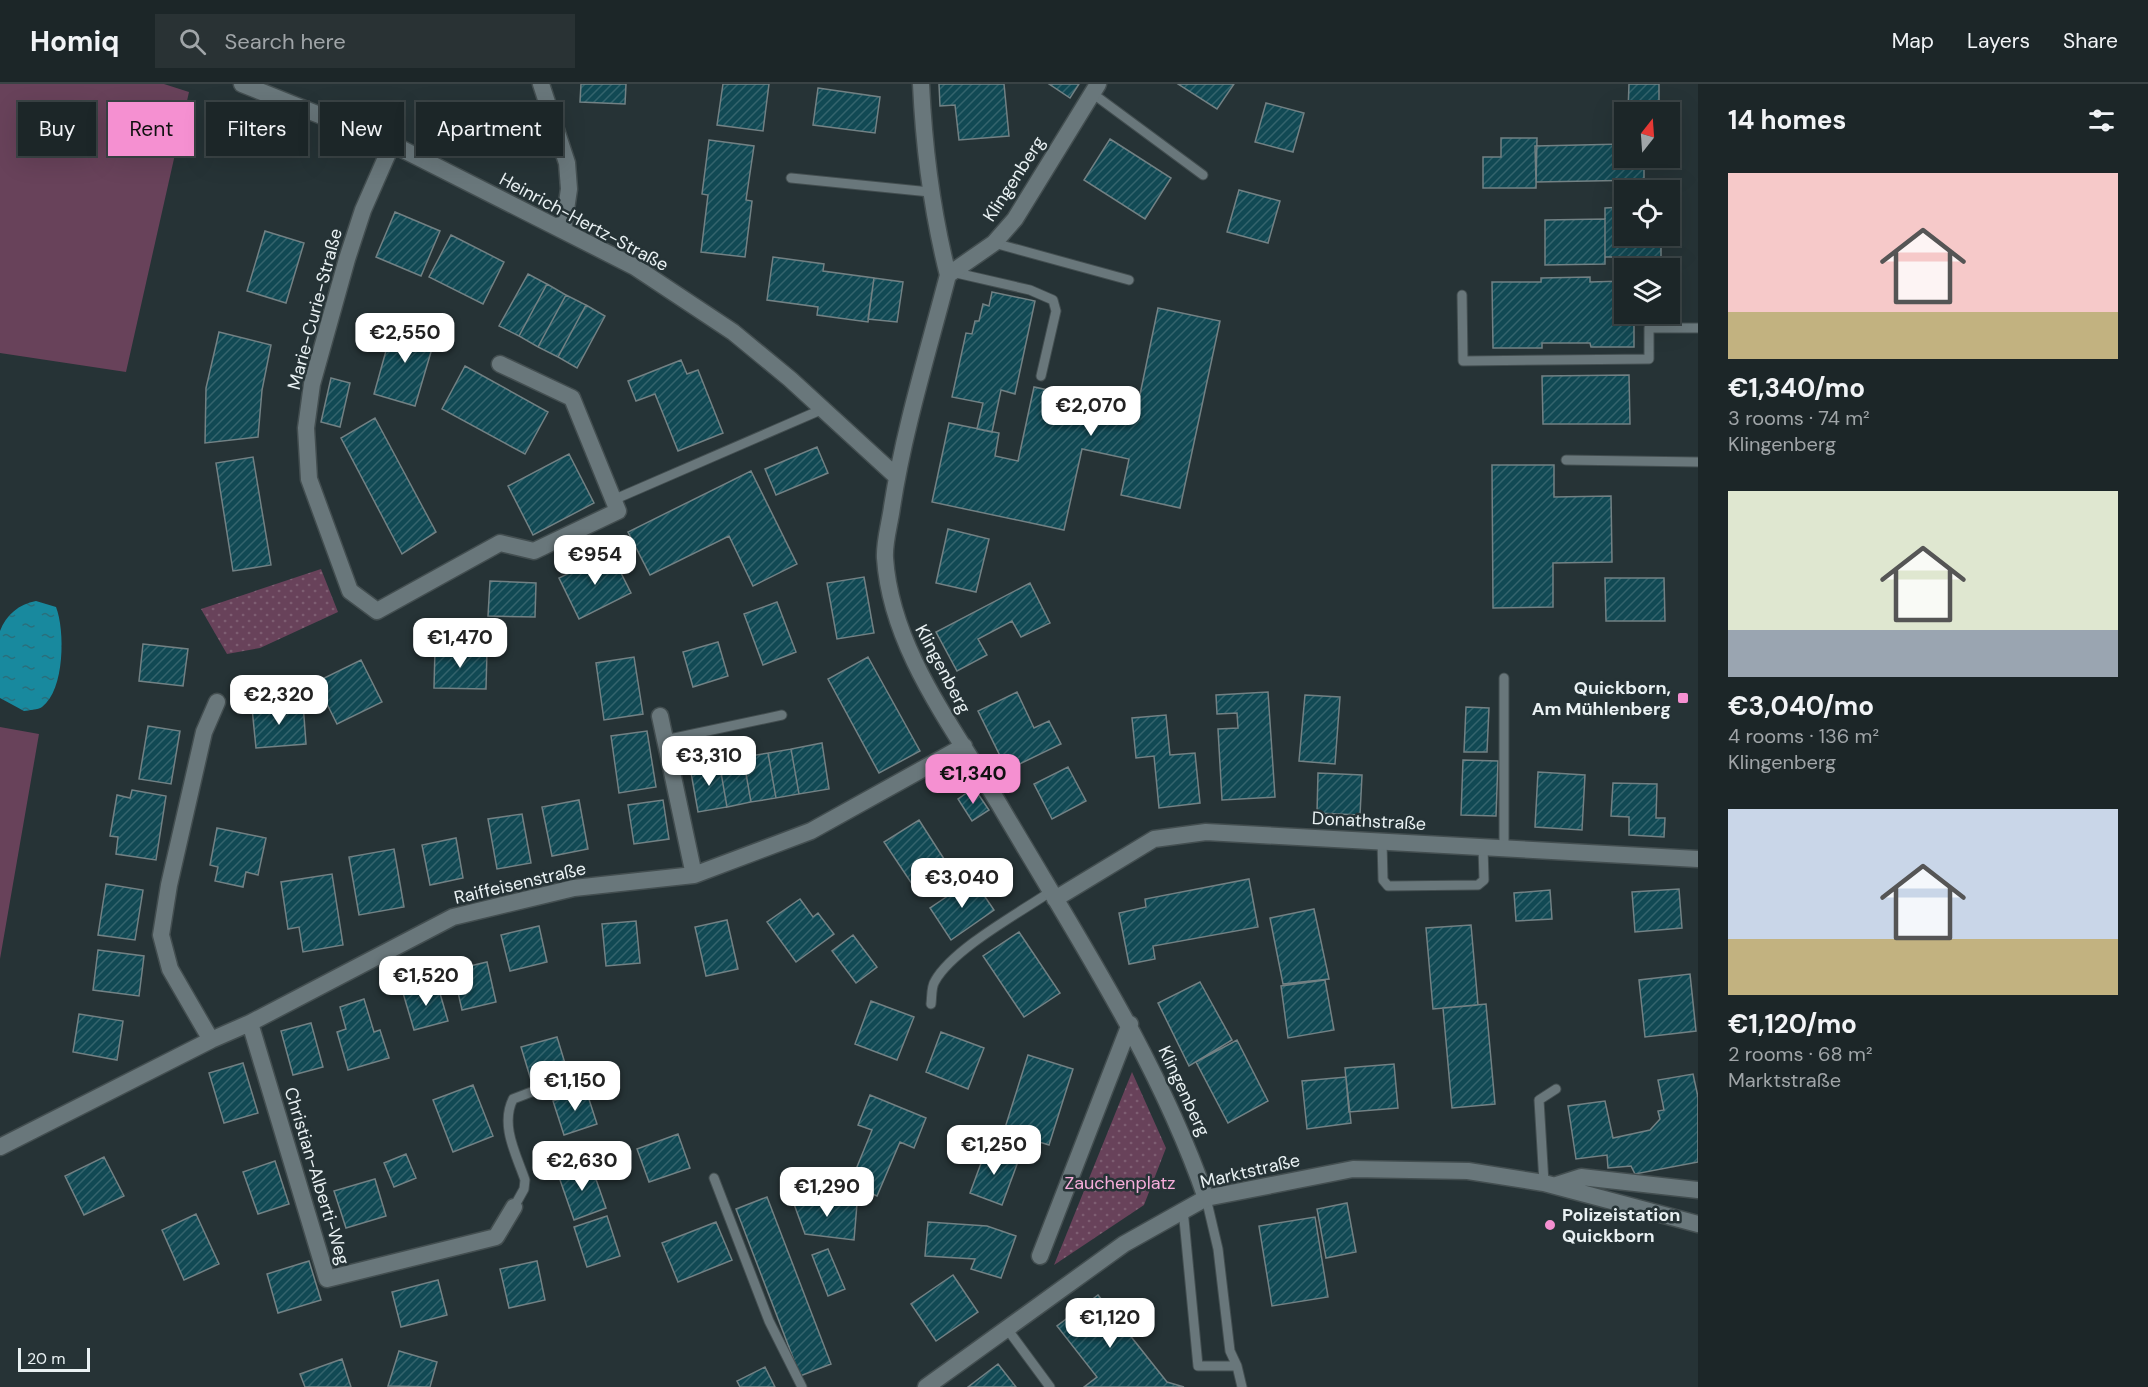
<!DOCTYPE html>
<meta charset="utf-8">
<style>
body{margin:0;font-family:"DM Sans",sans-serif;background:#293234;color:#f1f3f6;height:100vh;display:flex;flex-direction:column;font-size:22px;white-space:nowrap}
*{box-sizing:border-box;margin:0}
p{font-size:20px;color:#a0a5a8}
.icon{flex:none;width:33px;height:33px;fill:none;stroke:currentColor;stroke-width:2;stroke-linecap:round;stroke-linejoin:round}
.map{position:relative;flex:1;overflow:hidden}
.panel{display:flex;flex-direction:column;background:#1c2628;width:450px}
.panel>*{flex:none}
.guide{position:absolute;left:18px;top:18px;width:570px;height:54px;display:flex;gap:12px}
.needle{width:39px;rotate:17deg}
.buttons{position:absolute;left:1614px;top:18px;display:grid;gap:12px}
.buttons a{display:grid;place-items:center;width:66px;height:66px;border-radius:0px;background:#1c2628;box-shadow:0 6px 24px #0002,0 0 0 2px #3a4345;font-size:30px}
.scale{position:absolute;left:18px;bottom:15px;width:72px;box-sizing:border-box;padding-left:6px;border:3px solid #e9f1f3;border-top:0;font-size:16px;line-height:21px;white-space:nowrap;color:#e9f1f3;-webkit-text-stroke:4px #263336;paint-order:stroke}
.price{position:absolute;translate:-50% -51px;padding:0 14px;border-radius:12px;background:#fff;color:#222;font-size:20px;line-height:39px;filter:drop-shadow(0 2px 3px #0008)}
.price::after{content:'';position:absolute;left:50%;top:36px;width:18px;height:14px;margin-left:-9px;background:inherit;clip-path:polygon(0 0,100% 0,50% 100%)}
.price.on{background:#f590d1;color:#111}
ul{padding:0;list-style:none}
li{display:grid;align-content:center;gap:12px;height:318px;padding:0 30px}
li span{display:grid;place-items:center;height:186px;border-radius:0px;color:#555}
li>.icon{margin-inline-start:auto}
span .icon{width:108px;height:108px;fill:#fffc;stroke-width:1}
li b{font-size:26px}
h2{display:flex;justify-content:space-between;align-items:center;height:72px;padding:0 30px;font-size:26px}
.tag{padding:0 21px;border-radius:0px;background:#1c2628;box-shadow:0 6px 24px #0002,0 0 0 2px #3a4345;font-size:21px;line-height:54px}
.tag.on{background:#f590d1;color:#111}
header{display:flex;align-items:center;gap:36px;box-sizing:border-box;height:84px;padding:0 30px;background:#1c2628;border-bottom:2px solid #3a4345}
header strong{font-size:28px}
nav{display:flex;gap:33px;margin-inline-start:auto;font-size:21px}
.search{width:420px;height:54px;background:#293234;display:flex;align-items:center;gap:15px;box-sizing:border-box;padding:0 21px;border-radius:0px;color:#a0a5a8;font-size:22px}
main{display:flex;flex:1;min-height:0}
.map>svg:first-child{display:block}
.grass{fill:#68425a}
.park{fill:url(#park-dots)}
.water{fill:url(#water-ripples)}
.building{fill:url(#building-hatch);stroke:#728184;stroke-width:1.5}
.lines{fill:none;stroke-linecap:round;stroke-linejoin:round}
.service-casing{stroke:#434e50;stroke-width:11}
.minor-casing{stroke:#434e50;stroke-width:19}
.secondary-casing{stroke:#434e50;stroke-width:19}
.service{stroke:#69777b;stroke-width:9}
.minor{stroke:#69777b;stroke-width:16}
.secondary{stroke:#69777b;stroke-width:16}
.poi-dot{fill:#f590d1;stroke:#263336;stroke-width:2}
.labels{text-anchor:middle;stroke-width:5;stroke-linejoin:round;paint-order:stroke}
.street-label{font-size:18px;fill:#e9f1f3;stroke:#263336}
.poi-label{font-size:18px;font-weight:bold;fill:#e9f1f3;stroke:#263336;text-anchor:end}
.park-label{font-size:18px;fill:#f7aedb;stroke:#263336}
</style>
<header>
<strong>Homiq</strong>
<div class="search"><svg class="icon" aria-label="search" viewBox="0 0 24 24"><circle cx="10" cy="10" r="6"/><path d="M15 15l6 6"/></svg>Search here</div>
<nav><a>Map</a><a>Layers</a><a>Share</a></nav>
</header>
<main>
<div class="map">
<svg width="1698" height="1303" viewBox="0 0 1698 1303">
<defs>
<pattern id="park-dots" width="8" height="8" patternUnits="userSpaceOnUse" patternTransform="scale(1.5)"><rect width="8" height="8" fill="#68425a"/><path d="M2 2h.1M6 6h.1" fill="none" stroke="#7e5e72" stroke-width="1.8" stroke-linecap="round"/></pattern>
<pattern id="water-ripples" width="26" height="14" patternUnits="userSpaceOnUse" patternTransform="scale(1.5)"><rect width="26" height="14" fill="#18899e"/><path d="M2 4q2-2 4 0t4 0M15 11q2-2 4 0t4 0" fill="none" stroke="#2a6f7c"/></pattern>
<pattern id="building-hatch" width="6" height="6" patternUnits="userSpaceOnUse" patternTransform="scale(1.5)"><rect width="6" height="6" fill="#114954"/><path d="M-1 1l2-2M0 6l6-6M5 7l2-2" fill="none" stroke="#34646d"/></pattern>
</defs>
<rect width="100%" height="100%" fill="#263336"/>
<path class="grass" d="M 0,0 L 164,0 L 189,8 L 126,288 L 0,269 Z
M 0,643 L 39,650 L 0,875 Z"/>
<path class="park" d="M 321,485 L 338,528 L 260,564 L 227,570 L 201,525 Z
M 1132,988 L 1166,1064 L 1144,1121 L 1054,1181 Z"/>
<path class="water" d="M 36,517 L 56,523 C 65,546 65,606 42,623 C 38,626 29,626 24,627 L 0,614 L 0,547 C 6,531 19,520 36,517 Z"/>
<path class="building" d="M 581,0 L 626,0 L 625,20 L 580,18 Z
M 723,0 L 769,0 L 763,47 L 717,41 Z
M 939,0 L 1004,0 L 1009,52 L 959,56 L 955,21 L 940,22 Z
M 1049,0 L 1079,0 L 1070,14 Z
M 1178,0 L 1234,0 L 1217,25 Z
M 1629,0 L 1659,0 L 1659,28 L 1628,28 Z
M 818,4 L 880,13 L 875,49 L 813,41 Z
M 1266,19 L 1304,29 L 1293,68 L 1255,58 Z
M 1501,54 L 1537,54 L 1536,104 L 1483,104 L 1483,73 L 1501,73 Z
M 1110,55 L 1171,94 L 1145,135 L 1084,96 Z
M 709,56 L 754,62 L 746,116 L 752,117 L 745,173 L 701,168 L 708,111 L 702,110 Z
M 1624,60 L 1624,74 L 1644,74 L 1644,96 L 1536,98 L 1535,62 Z
M 1239,106 L 1280,117 L 1268,159 L 1227,148 Z
M 1624,123 L 1624,152 L 1661,152 L 1661,173 L 1605,173 L 1605,124 Z
M 395,128 L 440,147 L 421,192 L 376,173 Z
M 1605,135 L 1605,180 L 1545,181 L 1545,136 Z
M 265,147 L 304,159 L 286,219 L 247,207 Z
M 451,151 L 504,178 L 483,220 L 429,193 Z
M 773,173 L 824,180 L 823,187 L 874,194 L 868,238 L 817,231 L 818,223 L 767,216 Z
M 528,190 L 547,200 L 519,252 L 499,242 Z
M 1590,193 L 1590,198 L 1624,197 L 1624,230 L 1634,230 L 1634,263 L 1591,263 L 1590,259 L 1542,259 L 1542,264 L 1493,264 L 1492,198 L 1541,198 L 1541,194 Z
M 874,194 L 903,198 L 897,238 L 868,235 Z
M 547,200 L 566,211 L 538,263 L 519,252 Z
M 992,208 L 1035,217 L 1015,310 L 1001,306 L 992,348 L 977,345 L 983,319 L 952,313 L 966,249 L 972,250 L 975,237 L 979,237 L 983,220 L 989,222 Z
M 566,211 L 586,221 L 558,273 L 538,263 Z
M 586,221 L 605,232 L 577,284 L 558,273 Z
M 1158,224 L 1220,237 L 1180,424 L 1121,411 L 1129,375 L 1082,365 L 1064,446 L 932,418 L 949,339 L 999,349 L 995,372 L 1018,377 L 1034,303 L 1137,325 Z
M 394,238 L 436,251 L 415,322 L 374,310 Z
M 219,248 L 271,261 L 262,306 L 258,353 L 205,359 L 206,304 Z
M 681,276 L 687,290 L 698,286 L 723,349 L 678,367 L 655,310 L 636,317 L 628,297 Z
M 465,282 L 548,328 L 525,370 L 442,325 Z
M 1629,291 L 1630,340 L 1543,340 L 1542,292 Z
M 331,294 L 350,299 L 340,343 L 321,338 Z
M 375,334 L 436,448 L 402,470 L 341,354 Z
M 817,363 L 828,389 L 776,411 L 765,385 Z
M 569,370 L 594,419 L 533,451 L 508,402 Z
M 253,373 L 271,481 L 233,487 L 216,379 Z
M 1492,381 L 1554,381 L 1554,413 L 1611,412 L 1612,478 L 1553,479 L 1553,523 L 1493,524 Z
M 751,387 L 797,480 L 753,502 L 729,452 L 650,491 L 628,448 Z
M 948,445 L 989,455 L 976,508 L 936,499 Z
M 611,469 L 631,509 L 579,535 L 559,494 Z
M 864,493 L 874,549 L 837,555 L 827,499 Z
M 1605,494 L 1664,494 L 1665,537 L 1606,537 Z
M 490,497 L 536,499 L 535,533 L 488,532 Z
M 1030,499 L 1050,539 L 1021,553 L 1012,537 L 978,555 L 987,571 L 957,587 L 936,548 Z
M 777,518 L 796,568 L 763,581 L 744,530 Z
M 718,558 L 728,592 L 693,603 L 683,568 Z
M 143,560 L 188,565 L 183,602 L 139,597 Z
M 435,565 L 487,566 L 486,605 L 434,604 Z
M 634,573 L 643,630 L 604,636 L 596,579 Z
M 868,573 L 920,667 L 879,689 L 828,595 Z
M 361,576 L 382,618 L 337,640 L 316,598 Z
M 1017,608 L 1034,644 L 1049,637 L 1061,660 L 1007,686 L 978,627 Z
M 1268,608 L 1275,713 L 1222,716 L 1218,645 L 1238,644 L 1237,629 L 1217,630 L 1216,611 Z
M 1305,611 L 1340,613 L 1335,680 L 1299,677 Z
M 303,619 L 306,660 L 256,664 L 252,624 Z
M 1466,623 L 1489,624 L 1487,668 L 1464,668 Z
M 1166,631 L 1170,671 L 1195,669 L 1200,719 L 1159,724 L 1154,672 L 1136,674 L 1132,634 Z
M 148,642 L 180,647 L 171,700 L 139,695 Z
M 647,647 L 656,703 L 619,709 L 611,652 Z
M 822,659 L 829,705 L 799,710 L 791,665 Z
M 791,665 L 799,710 L 776,714 L 768,669 Z
M 768,669 L 776,714 L 751,718 L 743,673 Z
M 743,673 L 751,718 L 727,723 L 719,677 Z
M 1463,676 L 1498,677 L 1496,732 L 1461,731 Z
M 719,677 L 727,723 L 698,728 L 690,683 Z
M 1068,683 L 1086,717 L 1052,735 L 1034,700 Z
M 1538,688 L 1585,691 L 1582,746 L 1535,743 Z
M 1318,689 L 1362,691 L 1360,731 L 1317,729 Z
M 1613,699 L 1657,700 L 1656,734 L 1665,734 L 1664,753 L 1629,751 L 1629,733 L 1611,732 Z
M 974,704 L 989,726 L 972,737 L 958,715 Z
M 132,706 L 166,712 L 156,776 L 116,770 L 118,753 L 110,752 L 117,711 L 130,714 Z
M 579,716 L 588,765 L 552,772 L 542,723 Z
M 663,716 L 669,755 L 634,760 L 628,721 Z
M 522,730 L 531,779 L 497,785 L 488,735 Z
M 919,736 L 946,778 L 912,800 L 884,758 Z
M 217,744 L 266,754 L 258,791 L 246,788 L 243,803 L 215,797 L 218,783 L 210,781 Z
M 456,754 L 463,794 L 430,801 L 422,761 Z
M 394,765 L 404,823 L 359,831 L 349,773 Z
M 332,790 L 343,861 L 303,868 L 299,843 L 288,845 L 281,798 Z
M 973,795 L 994,826 L 951,856 L 930,824 Z
M 1249,795 L 1258,843 L 1153,862 L 1155,875 L 1129,880 L 1119,829 L 1146,823 L 1145,815 Z
M 106,800 L 143,806 L 135,856 L 98,851 Z
M 1679,805 L 1682,844 L 1635,848 L 1632,808 Z
M 1550,806 L 1552,835 L 1516,837 L 1514,809 Z
M 800,815 L 813,833 L 818,829 L 834,850 L 796,878 L 767,838 Z
M 1314,825 L 1329,895 L 1283,900 L 1270,834 Z
M 727,836 L 738,885 L 706,892 L 695,843 Z
M 636,837 L 640,879 L 606,882 L 602,840 Z
M 1471,841 L 1478,921 L 1433,925 L 1426,844 Z
M 539,842 L 547,878 L 510,887 L 501,851 Z
M 1019,848 L 1060,909 L 1024,933 L 983,872 Z
M 853,851 L 877,883 L 856,899 L 832,867 Z
M 98,866 L 144,872 L 139,912 L 93,906 Z
M 487,878 L 496,918 L 462,926 L 453,886 Z
M 1690,890 L 1696,947 L 1645,953 L 1639,896 Z
M 1325,896 L 1334,946 L 1288,954 L 1281,902 Z
M 1200,898 L 1232,956 L 1189,982 L 1158,919 Z
M 437,899 L 448,937 L 414,946 L 403,909 Z
M 364,915 L 374,948 L 380,946 L 389,974 L 348,986 L 337,948 L 346,945 L 340,923 Z
M 871,917 L 914,933 L 897,976 L 855,960 Z
M 1486,920 L 1495,1020 L 1452,1024 L 1443,924 Z
M 79,930 L 123,937 L 117,976 L 73,968 Z
M 311,939 L 323,983 L 293,991 L 281,947 Z
M 941,948 L 984,964 L 968,1005 L 926,988 Z
M 557,953 L 567,986 L 531,996 L 521,963 Z
M 1237,956 L 1268,1017 L 1228,1039 L 1196,978 Z
M 1028,971 L 1073,985 L 1049,1061 L 1004,1047 Z
M 243,979 L 258,1029 L 224,1039 L 209,989 Z
M 1394,980 L 1398,1024 L 1349,1028 L 1345,984 Z
M 1693,990 L 1698,1013 L 1698,1078 L 1635,1090 L 1631,1082 L 1608,1084 L 1607,1071 L 1576,1075 L 1568,1022 L 1605,1017 L 1613,1054 L 1650,1046 L 1660,1035 L 1658,1027 L 1664,1026 L 1658,996 Z
M 1346,993 L 1351,1039 L 1307,1045 L 1302,997 Z
M 473,1001 L 493,1052 L 453,1068 L 433,1016 Z
M 586,1006 L 597,1040 L 564,1051 L 553,1017 Z
M 870,1011 L 926,1034 L 914,1064 L 900,1058 L 877,1112 L 850,1100 L 872,1046 L 858,1041 Z
M 678,1050 L 690,1084 L 649,1098 L 637,1065 Z
M 987,1063 L 1019,1075 L 1002,1121 L 970,1109 Z
M 406,1070 L 416,1094 L 394,1103 L 384,1079 Z
M 104,1073 L 124,1112 L 84,1131 L 65,1092 Z
M 275,1077 L 289,1120 L 258,1130 L 243,1088 Z
M 591,1081 L 606,1124 L 574,1136 L 559,1093 Z
M 375,1095 L 386,1132 L 346,1144 L 334,1107 Z
M 791,1112 L 857,1120 L 854,1156 L 805,1150 Z
M 767,1113 L 831,1280 L 800,1292 L 736,1125 Z
M 1347,1119 L 1356,1168 L 1326,1174 L 1317,1125 Z
M 196,1130 L 219,1180 L 184,1196 L 162,1146 Z
M 607,1132 L 620,1172 L 587,1183 L 574,1143 Z
M 1315,1133 L 1328,1213 L 1272,1222 L 1259,1142 Z
M 716,1138 L 732,1176 L 678,1198 L 662,1159 Z
M 928,1138 L 987,1142 L 1016,1152 L 1001,1194 L 971,1185 L 975,1175 L 925,1172 Z
M 828,1165 L 845,1205 L 828,1212 L 812,1171 Z
M 309,1177 L 321,1216 L 278,1229 L 267,1190 Z
M 537,1177 L 545,1216 L 509,1224 L 500,1185 Z
M 953,1191 L 978,1228 L 936,1257 L 911,1220 Z
M 438,1196 L 447,1231 L 401,1243 L 392,1208 Z
M 1098,1211 L 1167,1298 L 1184,1303 L 1084,1303 L 1097,1293 L 1057,1242 Z
M 399,1267 L 437,1278 L 430,1303 L 388,1302 Z
M 342,1275 L 351,1303 L 305,1303 L 300,1290 Z
M 998,1280 L 1016,1303 L 968,1303 Z
M 765,1283 L 775,1303 L 740,1303 L 737,1297 Z"/>
<g class="lines">
<defs>
<path id="service" d="M 1092,9 L 1203,91
M 791,94 L 930,108
M 994,159 L 1129,196
M 952,188 L 1030,206 L 1053,216 L 1056,227 L 1041,292
M 1462,211 L 1463,277 L 1649,275 L 1649,244 L 1698,244
M 1566,376 L 1698,378
M 620,413 L 823,325
M 1504,594 L 1504,764
M 665,656 L 782,631
M 1382,758 L 1383,796 L 1388,802 L 1478,801 L 1484,796 L 1483,763
M 931,920 C 932,913 931,903 935,897 C 953,865 1019,829 1050,808
M 714,1094 L 769,1237 L 802,1303
M 1544,1099 L 1539,1016 L 1556,1005
M 1206,1114 L 1218,1165 L 1230,1267 L 1237,1282
M 514,1123 L 524,1105 L 525,1096 C 516,1070 500,1041 513,1015 L 555,999
M 1183,1125 L 1198,1282 L 1237,1282 L 1242,1303
M 1008,1246 L 1050,1303"/>
<path id="minor" d="M 242,0 L 392,60 L 635,183 L 733,248 L 790,295 L 897,393
M 541,0 L 567,79 L 569,105 L 563,146
M 921,0 C 924,65 932,128 948,191
M 1098,0 L 1015,135 L 994,159 L 948,191 C 928,268 904,345 892,423 C 890,439 884,458 885,474 C 891,565 954,644 999,720 C 1075,850 1156,971 1206,1114
M 392,60 L 363,126 L 347,175 L 312,300 L 306,344 L 309,395 L 350,507 L 377,527 L 500,459 L 534,467 L 618,427 L 572,314 L 500,280
M 660,632 L 694,791
M 1055,815 L 1154,755 L 1206,748 L 1698,775
M 250,939 L 327,1195 L 496,1153 L 514,1123
M 211,956 L 170,885 L 161,851 L 169,801 L 204,648 L 217,618
M 0,1063 L 211,956 L 250,939 L 453,833 L 574,804 L 694,791 L 811,747 L 964,662
M 1040,1172 L 1130,940"/>
<path id="secondary" d="M 1556,1101 L 1581,1093 L 1698,1106
M 926,1303 L 1124,1160 L 1206,1114 L 1353,1085 L 1468,1087 L 1544,1099 L 1698,1140"/>
</defs>
<use href="#service" class="service-casing"/>
<use href="#minor" class="minor-casing"/>
<use href="#secondary" class="secondary-casing"/>
<use href="#service" class="service"/>
<use href="#minor" class="minor"/>
<use href="#secondary" class="secondary"/>
</g>
<g class="poi-dot">
<rect x="1677" y="608" width="12" height="12" rx="3"/>
<circle cx="1550" cy="1141" r="6"/>
</g>
<g class="labels">
<g class="street-label">
<text transform="translate(1014 95) rotate(-57)" y="6">Klingenberg</text>
<text transform="translate(584 138) rotate(28)" y="6">Heinrich-Hertz-Straße</text>
<text transform="translate(315 225) rotate(-75)" y="6">Marie-Curie-Straße</text>
<text transform="translate(943 585) rotate(62)" y="6">Klingenberg</text>
<text transform="translate(1369 737) rotate(3)" y="6">Donathstraße</text>
<text transform="translate(520 799) rotate(-13)" y="6">Raiffeisenstraße</text>
<text transform="translate(1184 1007) rotate(65)" y="6">Klingenberg</text>
<text transform="translate(1250 1087) rotate(-13)" y="6">Marktstraße</text>
<text transform="translate(317 1092) rotate(73)" y="6">Christian-Alberti-Weg</text>
</g>
<g class="poi-label">
<text x="1671" y="610">Quickborn,<tspan x="1671" dy="21">Am Mühlenberg</tspan></text>
<text x="1562" y="1137" text-anchor="start">Polizeistation<tspan x="1562" dy="21">Quickborn</tspan></text>
</g>
<g class="park-label">
<text x="1120" y="1105">Zauchenplatz</text>
</g>
</g>
</svg>
<div class="buttons">
<a><svg class="needle" viewBox="-14 -14 28 28"><path d="M0-13l5 13h-10z" fill="#e53935"/><path d="M0 13l5-13h-10z" fill="#a0a5a8"/></svg></a>
<a><svg class="icon" aria-label="locate" viewBox="0 0 24 24"><circle cx="12" cy="12" r="6"/><path d="M12 2v4M12 18v4M2 12h4M18 12h4"/></svg></a>
<a><svg class="icon" aria-label="layers" viewBox="0 0 24 24"><path d="M12 4l9 5-9 5-9-5zM3 14l9 5 9-5"/></svg></a>
</div>
<div class="scale">20 m</div>
<b class="price" style="left:405px;top:280px">€2,550</b>
<b class="price" style="left:1091px;top:353px">€2,070</b>
<b class="price" style="left:595px;top:502px">€954</b>
<b class="price" style="left:460px;top:585px">€1,470</b>
<b class="price" style="left:279px;top:642px">€2,320</b>
<b class="price" style="left:709px;top:703px">€3,310</b>
<b class="price on" style="left:973px;top:721px">€1,340</b>
<b class="price" style="left:962px;top:825px">€3,040</b>
<b class="price" style="left:426px;top:923px">€1,520</b>
<b class="price" style="left:575px;top:1028px">€1,150</b>
<b class="price" style="left:994px;top:1092px">€1,250</b>
<b class="price" style="left:582px;top:1108px">€2,630</b>
<b class="price" style="left:827px;top:1134px">€1,290</b>
<b class="price" style="left:1110px;top:1265px">€1,120</b>
<div class="guide">
<a class="tag">Buy</a>
<a class="tag on">Rent</a>
<a class="tag">Filters</a>
<a class="tag">New</a>
<a class="tag">Apartment</a>
</div>
</div>
<section class="panel">
<h2>14 homes<svg class="icon" aria-label="filters" viewBox="0 0 24 24"><path d="M4 7h16M4 17h16"/><circle cx="9" cy="7" r="2"/><circle cx="15" cy="17" r="2"/></svg></h2>
<ul>
<li><span style="background:linear-gradient(#f6c9c9 75%,#c2b280 0)"><svg class="icon" aria-label="home" viewBox="0 0 24 24"><path d="M3 11l9-7 9 7M6 9v11h12V9"/></svg></span><div><b>€1,340/mo</b><p>3 rooms · 74 m²</p><p>Klingenberg</p></div></li>
<li><span style="background:linear-gradient(#dfe7d0 75%,#9aa5b1 0)"><svg class="icon" aria-label="home" viewBox="0 0 24 24"><path d="M3 11l9-7 9 7M6 9v11h12V9"/></svg></span><div><b>€3,040/mo</b><p>4 rooms · 136 m²</p><p>Klingenberg</p></div></li>
<li><span style="background:linear-gradient(#c9d6e8 70%,#c2b280 0)"><svg class="icon" aria-label="home" viewBox="0 0 24 24"><path d="M3 11l9-7 9 7M6 9v11h12V9"/></svg></span><div><b>€1,120/mo</b><p>2 rooms · 68 m²</p><p>Marktstraße</p></div></li>
</ul>
</section>
</main>
